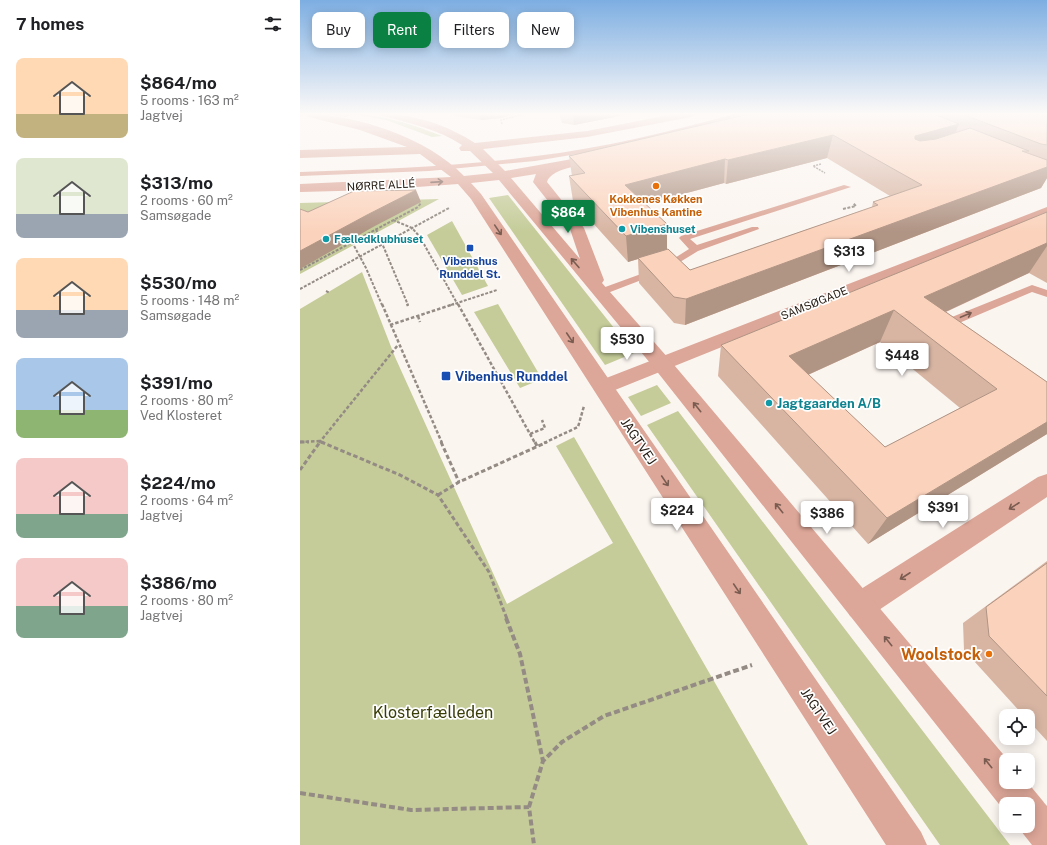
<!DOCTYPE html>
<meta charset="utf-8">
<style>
body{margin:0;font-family:"Public Sans",sans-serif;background:#f2f2f2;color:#202124;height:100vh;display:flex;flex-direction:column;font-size:15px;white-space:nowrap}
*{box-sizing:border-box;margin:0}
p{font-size:13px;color:#757577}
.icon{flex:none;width:22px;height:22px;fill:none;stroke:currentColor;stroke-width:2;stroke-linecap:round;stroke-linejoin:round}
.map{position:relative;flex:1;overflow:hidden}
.sheet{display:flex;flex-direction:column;background:#fff;width:300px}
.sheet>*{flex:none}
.top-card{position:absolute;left:12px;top:12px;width:380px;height:36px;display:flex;gap:8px}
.fabs{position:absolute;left:699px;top:709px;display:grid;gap:8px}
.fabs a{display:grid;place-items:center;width:36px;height:36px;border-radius:8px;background:#fff;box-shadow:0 2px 10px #0003;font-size:20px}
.price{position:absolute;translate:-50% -34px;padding:0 9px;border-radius:4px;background:#fff;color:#222;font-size:13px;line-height:26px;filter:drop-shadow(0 1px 2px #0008)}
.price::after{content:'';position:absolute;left:50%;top:24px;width:12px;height:9px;margin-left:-6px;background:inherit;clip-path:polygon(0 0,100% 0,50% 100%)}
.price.selected{background:#0b8043;color:#fff}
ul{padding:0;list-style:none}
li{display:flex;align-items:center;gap:12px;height:100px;padding:0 16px}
li span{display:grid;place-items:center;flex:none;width:112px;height:80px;border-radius:8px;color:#555}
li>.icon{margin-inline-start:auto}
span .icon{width:48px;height:48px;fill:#fffc;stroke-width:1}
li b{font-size:17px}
h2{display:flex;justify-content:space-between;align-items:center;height:48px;padding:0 16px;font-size:17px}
.chip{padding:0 14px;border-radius:8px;background:#fff;box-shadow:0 2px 10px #0003;font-size:14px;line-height:36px}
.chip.selected{background:#0b8043;color:#fff}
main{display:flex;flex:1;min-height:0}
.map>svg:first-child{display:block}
.green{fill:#c5cc99}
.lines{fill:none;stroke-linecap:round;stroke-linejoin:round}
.path-far4{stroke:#938b84;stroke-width:1.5;stroke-dasharray:2 1;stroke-linecap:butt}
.path-far3{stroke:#938b84;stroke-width:2;stroke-dasharray:3 1.5;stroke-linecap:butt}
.path-far2{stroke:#938b84;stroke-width:2.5;stroke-dasharray:3.5 2;stroke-linecap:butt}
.path-far1{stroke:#938b84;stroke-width:3;stroke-dasharray:4.5 2.5;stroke-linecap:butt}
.path{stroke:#938b84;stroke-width:4;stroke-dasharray:6 3;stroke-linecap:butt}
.service{fill:#dca698;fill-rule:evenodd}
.minor{fill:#dca698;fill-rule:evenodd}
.tertiary{fill:#dca698;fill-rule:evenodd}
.wall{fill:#d8b5a3;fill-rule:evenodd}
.shaded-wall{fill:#b09484}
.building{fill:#fbd3bd;stroke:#b09484;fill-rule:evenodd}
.oneway{stroke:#7a5c51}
.food-dot{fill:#e8710a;stroke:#fff;stroke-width:1.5}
.culture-dot{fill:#0f9aa8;stroke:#fff;stroke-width:1.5}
.transit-dot{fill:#1a4fb4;stroke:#fff;stroke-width:1.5}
.labels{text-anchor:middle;stroke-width:3.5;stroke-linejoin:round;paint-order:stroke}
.far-street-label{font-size:11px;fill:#2a2017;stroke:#fff}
.far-food-label{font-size:11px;font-weight:bold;fill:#c56008;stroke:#fff}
.far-culture-label{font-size:11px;font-weight:bold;fill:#0d838f;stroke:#fff;text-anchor:start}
.far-transit-label{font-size:11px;font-weight:bold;fill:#164399;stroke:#fff}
.transit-label{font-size:13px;font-weight:bold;fill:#164399;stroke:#fff;text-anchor:start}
.culture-label{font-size:13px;font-weight:bold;fill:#0d838f;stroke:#fff;text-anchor:start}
.street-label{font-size:13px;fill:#2a2017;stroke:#fff}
.near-food-label{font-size:16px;font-weight:bold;fill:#c56008;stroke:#fff;text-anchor:end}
.near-park-label{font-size:16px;fill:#393d08;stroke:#fff}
</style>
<main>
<section class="sheet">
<h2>7 homes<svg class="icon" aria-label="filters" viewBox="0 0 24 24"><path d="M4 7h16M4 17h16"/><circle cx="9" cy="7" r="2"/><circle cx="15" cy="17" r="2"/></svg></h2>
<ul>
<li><span style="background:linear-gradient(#ffd9b3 70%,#c2b280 0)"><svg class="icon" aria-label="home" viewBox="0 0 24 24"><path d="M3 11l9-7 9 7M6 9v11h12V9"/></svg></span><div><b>$864/mo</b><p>5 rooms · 163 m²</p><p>Jagtvej</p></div></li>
<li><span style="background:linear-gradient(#dfe7d0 70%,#9aa5b1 0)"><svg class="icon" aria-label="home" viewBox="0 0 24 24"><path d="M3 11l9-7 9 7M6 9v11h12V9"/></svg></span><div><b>$313/mo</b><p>2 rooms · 60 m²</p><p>Samsøgade</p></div></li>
<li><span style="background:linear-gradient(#ffd9b3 65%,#9aa5b1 0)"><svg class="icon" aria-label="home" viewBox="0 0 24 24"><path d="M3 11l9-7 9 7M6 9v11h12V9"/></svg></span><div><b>$530/mo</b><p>5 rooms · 148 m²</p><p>Samsøgade</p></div></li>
<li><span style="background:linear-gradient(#a9c7e8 65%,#8fb573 0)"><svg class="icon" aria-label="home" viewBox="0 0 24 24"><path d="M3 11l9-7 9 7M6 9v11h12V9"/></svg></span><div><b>$391/mo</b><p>2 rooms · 80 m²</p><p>Ved Klosteret</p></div></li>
<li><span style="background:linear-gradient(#f6c9c9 70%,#7fa58c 0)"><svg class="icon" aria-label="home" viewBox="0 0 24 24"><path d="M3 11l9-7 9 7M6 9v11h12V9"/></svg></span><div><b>$224/mo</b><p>2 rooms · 64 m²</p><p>Jagtvej</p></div></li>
<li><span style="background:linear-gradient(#f6c9c9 60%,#7fa58c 0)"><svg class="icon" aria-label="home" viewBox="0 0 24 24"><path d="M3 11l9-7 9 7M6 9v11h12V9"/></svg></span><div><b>$386/mo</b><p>2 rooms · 80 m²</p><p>Jagtvej</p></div></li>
</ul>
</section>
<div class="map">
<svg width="747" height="845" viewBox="0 0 747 845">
<rect width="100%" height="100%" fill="#fbf5f0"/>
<path class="green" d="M 52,114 C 82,114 114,125 142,136 L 132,137 L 86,120 Z
M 208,195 L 334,353 L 305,365 L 189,198 Z
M 139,199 L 0,274 L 0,203 Z
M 152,221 L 188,286 L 162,295 L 127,235 Z
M 62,272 L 95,357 L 207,604 L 313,543 L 256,446 L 274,437 L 508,845 L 0,845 L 0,309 Z
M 198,304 L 242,379 L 220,388 L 174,312 Z
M 357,385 L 371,403 L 341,416 L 328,397 Z
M 378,411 L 710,845 L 640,845 L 347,425 Z"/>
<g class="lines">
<path class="path-far4" d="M 202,124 L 201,120 L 224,114
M 521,164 L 513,166 L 525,173"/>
<path class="path-far3" d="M 543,209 L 556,206 L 553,203
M 93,220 L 112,228 L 120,237 L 158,305
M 76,229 L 108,305
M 52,242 L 66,268 L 82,305
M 0,270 L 118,207 L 121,203
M 0,289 L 149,208
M 26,291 L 30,293
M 151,305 L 197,290"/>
<path class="path-far2" d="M 82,304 L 142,443
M 107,304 L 108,306
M 158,304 L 235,443
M 118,316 L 120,322
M 90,325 L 154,304
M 230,434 L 245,428 L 242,420
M 0,442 L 20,441 L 24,443
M 19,443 L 98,345
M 244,443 L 278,427 L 284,406"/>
<path class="path-far1" d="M 0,442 L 9,442
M 21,442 L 100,475 L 138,495 L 189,572 L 207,619
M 141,442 L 159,482
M 235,442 L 237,446
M 0,470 L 20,442
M 138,495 L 159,482 L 247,442"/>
<path class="path" d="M 206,618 L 220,654 L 243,761
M 0,793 L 111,810 L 229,807 L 234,845
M 229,807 L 243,761 L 262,742 L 304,716 L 452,665"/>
<path class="service" d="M 0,114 L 5,114 L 0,117 Z
M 434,114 L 444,114 L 354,139 L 295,151 L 235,161 L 129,171 L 0,176 L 0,172 C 79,169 157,167 236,156 C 303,148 369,132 434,114 Z
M 544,185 L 551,187 L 390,239 L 397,245 L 452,227 L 458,227 L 459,229 L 398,251 L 367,270 L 364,271 L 359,268 L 389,249 L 379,238 L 381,236 Z
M 341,274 L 346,277 L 344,279 L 305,294 L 301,295 L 296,292 L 297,290 Z
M 732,285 L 747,290 L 747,297 L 732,292 L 645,329 L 641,330 L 636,326 L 637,323 Z"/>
<path class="minor" d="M 747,207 L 747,216 L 310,392 L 303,395 L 296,392 L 293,387 L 296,382 Z
M 747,474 L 747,497 L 570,616 L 560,620 L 550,616 L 546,606 L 550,596 L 738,477 Z"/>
<path class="tertiary" d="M 4,114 C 56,114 128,138 164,176 L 193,173 L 170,151 L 161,151 L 159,148 L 162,145 C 138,129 110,123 82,116 L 81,114 C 115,114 147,125 175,143 L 287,131 L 374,114 L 396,114 L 391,117 L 287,137 L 183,149 L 205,171 L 300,154 L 304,155 L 306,158 L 304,161 C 290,164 251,167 247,182 L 284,228 L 304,280 L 302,283 L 369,359 L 708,760 L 706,760 L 706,782 L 727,782 C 730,785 746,805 747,806 C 747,815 747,835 747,845 L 732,845 L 717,826 L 728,826 L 728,804 L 706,804 L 706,813 L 355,369 L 199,180 L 171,183 L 181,194 L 621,832 L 627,845 L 586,845 L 171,199 L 158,184 L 76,190 L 0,192 L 0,184 L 151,177 L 120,154 L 0,158 L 0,150 L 107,147 L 60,130 L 5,116 ZM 236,174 L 233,182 L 270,229 L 280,259 L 211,178 Z"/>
</g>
<path class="wall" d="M 28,114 L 52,114 L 45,117 Z
M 154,114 L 214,114 L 202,118 L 181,120 L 155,116 Z
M 259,114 L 330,114 L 274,125 L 262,123 Z
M 449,114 L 747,114 L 747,178 L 741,188 L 385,325 L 374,323 L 339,283 L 338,259 L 328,262 L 273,201 L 269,176 L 272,176 L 269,156 ZM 527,158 L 590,196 L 573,202 L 572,207 L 390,270 L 367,249 L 346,204 L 424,183 L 426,184 Z
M 747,212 L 747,283 L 729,273 L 646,312 L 747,382 L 747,434 L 568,544 L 418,376 L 421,345 ZM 580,342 L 660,408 L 585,447 L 508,375 Z
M 747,561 L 747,741 L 728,720 L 728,716 L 724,716 L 664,650 L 663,623 Z"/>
<path class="shaded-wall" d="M 44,114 L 52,114 L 45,117 Z
M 179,114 L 214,114 L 202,118 L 181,120 Z
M 273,114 L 330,114 L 274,125 Z
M 659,124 L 650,146 L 607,160 L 615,136 Z
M 533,135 L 527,158 L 426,184 L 428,160 Z
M 425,159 L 424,183 L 327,209 L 325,185 Z
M 747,167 L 747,178 L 741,188 L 385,325 L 386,299 Z
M 116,190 L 121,202 L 73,227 L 0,269 L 0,251 L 67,215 Z
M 367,224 L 367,250 L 338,258 L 338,259 L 328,262 L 326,236 Z
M 747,243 L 747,246 L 729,273 L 615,326 L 624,297 Z
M 594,310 L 580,342 L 481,387 L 489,356 Z
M 747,422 L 747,434 L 568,544 L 587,518 Z"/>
<path class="building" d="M 449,114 L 634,114 L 659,124 L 615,136 L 615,139 L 620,141 L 636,139 L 670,128 L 729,151 L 722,151 L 747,160 L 747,167 L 386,299 L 374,297 L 338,258 L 368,249 L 390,270 L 578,205 L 573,202 L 622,185 L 533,135 L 428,160 L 425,159 L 325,185 L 367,224 L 326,236 L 269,176 L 285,173 L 269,156 Z
M 662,114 L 747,114 L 747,145 L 741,144 Z
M 116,190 L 67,215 L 0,251 L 0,209 L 8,212 L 54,191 Z
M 747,212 L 747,243 L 624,297 L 747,382 L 747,422 L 587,518 L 421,345 ZM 594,310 L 697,389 L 585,447 L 489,356 Z
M 747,563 L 747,696 L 689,636 L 686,607 Z"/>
<defs><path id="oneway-shaft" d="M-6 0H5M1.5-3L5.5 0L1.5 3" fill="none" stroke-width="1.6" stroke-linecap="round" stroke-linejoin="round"/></defs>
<g class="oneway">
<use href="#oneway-shaft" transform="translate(137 182) rotate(-4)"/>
<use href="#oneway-shaft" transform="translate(198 230) rotate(56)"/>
<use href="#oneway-shaft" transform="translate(275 263) rotate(-131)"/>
<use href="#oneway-shaft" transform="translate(666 315) rotate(-23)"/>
<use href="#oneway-shaft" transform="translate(270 338) rotate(56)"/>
<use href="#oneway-shaft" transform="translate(397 407) rotate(-129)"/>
<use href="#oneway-shaft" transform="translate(365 481) rotate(56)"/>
<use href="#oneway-shaft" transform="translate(714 506) rotate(147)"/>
<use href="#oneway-shaft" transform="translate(479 508) rotate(-129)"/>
<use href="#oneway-shaft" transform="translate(605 576) rotate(147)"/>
<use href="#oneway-shaft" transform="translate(437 589) rotate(56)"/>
<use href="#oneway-shaft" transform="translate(588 641) rotate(-129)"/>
<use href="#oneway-shaft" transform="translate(688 763) rotate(-129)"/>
</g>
<linearGradient id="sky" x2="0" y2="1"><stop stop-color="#7daee2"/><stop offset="0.49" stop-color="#fdfaf8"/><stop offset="1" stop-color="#fdfaf8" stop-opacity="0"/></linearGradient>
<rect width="747" height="232" fill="url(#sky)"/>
<g class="food-dot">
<circle cx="356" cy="186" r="4"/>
<circle cx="689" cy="654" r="4"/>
</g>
<g class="culture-dot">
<circle cx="322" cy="229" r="4"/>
<circle cx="26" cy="239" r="4"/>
<circle cx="469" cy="403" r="4"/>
</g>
<g class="transit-dot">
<rect x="166" y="244" width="8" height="8" rx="2"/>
<rect x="141" y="371" width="10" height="10" rx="2"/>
</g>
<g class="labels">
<g class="far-street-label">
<text transform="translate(81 185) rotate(-3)" y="4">NØRRE ALLÉ</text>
<text transform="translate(514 303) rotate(-22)" y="4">SAMSØGADE</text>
</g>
<g class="far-food-label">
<text x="356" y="203">Kokkenes Køkken<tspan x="356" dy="13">Vibenhus Kantine</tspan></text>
</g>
<g class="far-culture-label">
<text x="330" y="233">Vibenshuset</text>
<text x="34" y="243">Fælledklubhuset</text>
</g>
<g class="far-transit-label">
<text x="170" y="265">Vibenshus<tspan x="170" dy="13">Runddel St.</tspan></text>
</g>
<g class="transit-label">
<text x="155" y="381">Vibenhus Runddel</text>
</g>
<g class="culture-label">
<text x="477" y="408">Jagtgaarden A/B</text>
</g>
<g class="street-label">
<text transform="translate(339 441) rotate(56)" y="5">JAGTVEJ</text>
<text transform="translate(519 711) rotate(56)" y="5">JAGTVEJ</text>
</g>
<g class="near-food-label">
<text x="681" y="660">Woolstock</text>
</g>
<g class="near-park-label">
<text x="133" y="718">Klosterfælleden</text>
</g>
</g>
</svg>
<div class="fabs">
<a><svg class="icon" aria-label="locate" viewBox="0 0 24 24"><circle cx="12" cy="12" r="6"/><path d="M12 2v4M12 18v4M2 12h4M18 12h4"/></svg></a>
<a>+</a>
<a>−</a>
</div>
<b class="price selected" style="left:268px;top:234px">$864</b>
<b class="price" style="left:549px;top:273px">$313</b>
<b class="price" style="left:327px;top:361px">$530</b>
<b class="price" style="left:602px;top:377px">$448</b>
<b class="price" style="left:643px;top:529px">$391</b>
<b class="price" style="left:377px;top:532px">$224</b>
<b class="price" style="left:527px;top:535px">$386</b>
<div class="top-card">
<a class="chip">Buy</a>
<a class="chip selected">Rent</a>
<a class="chip">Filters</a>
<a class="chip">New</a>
</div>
</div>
</main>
